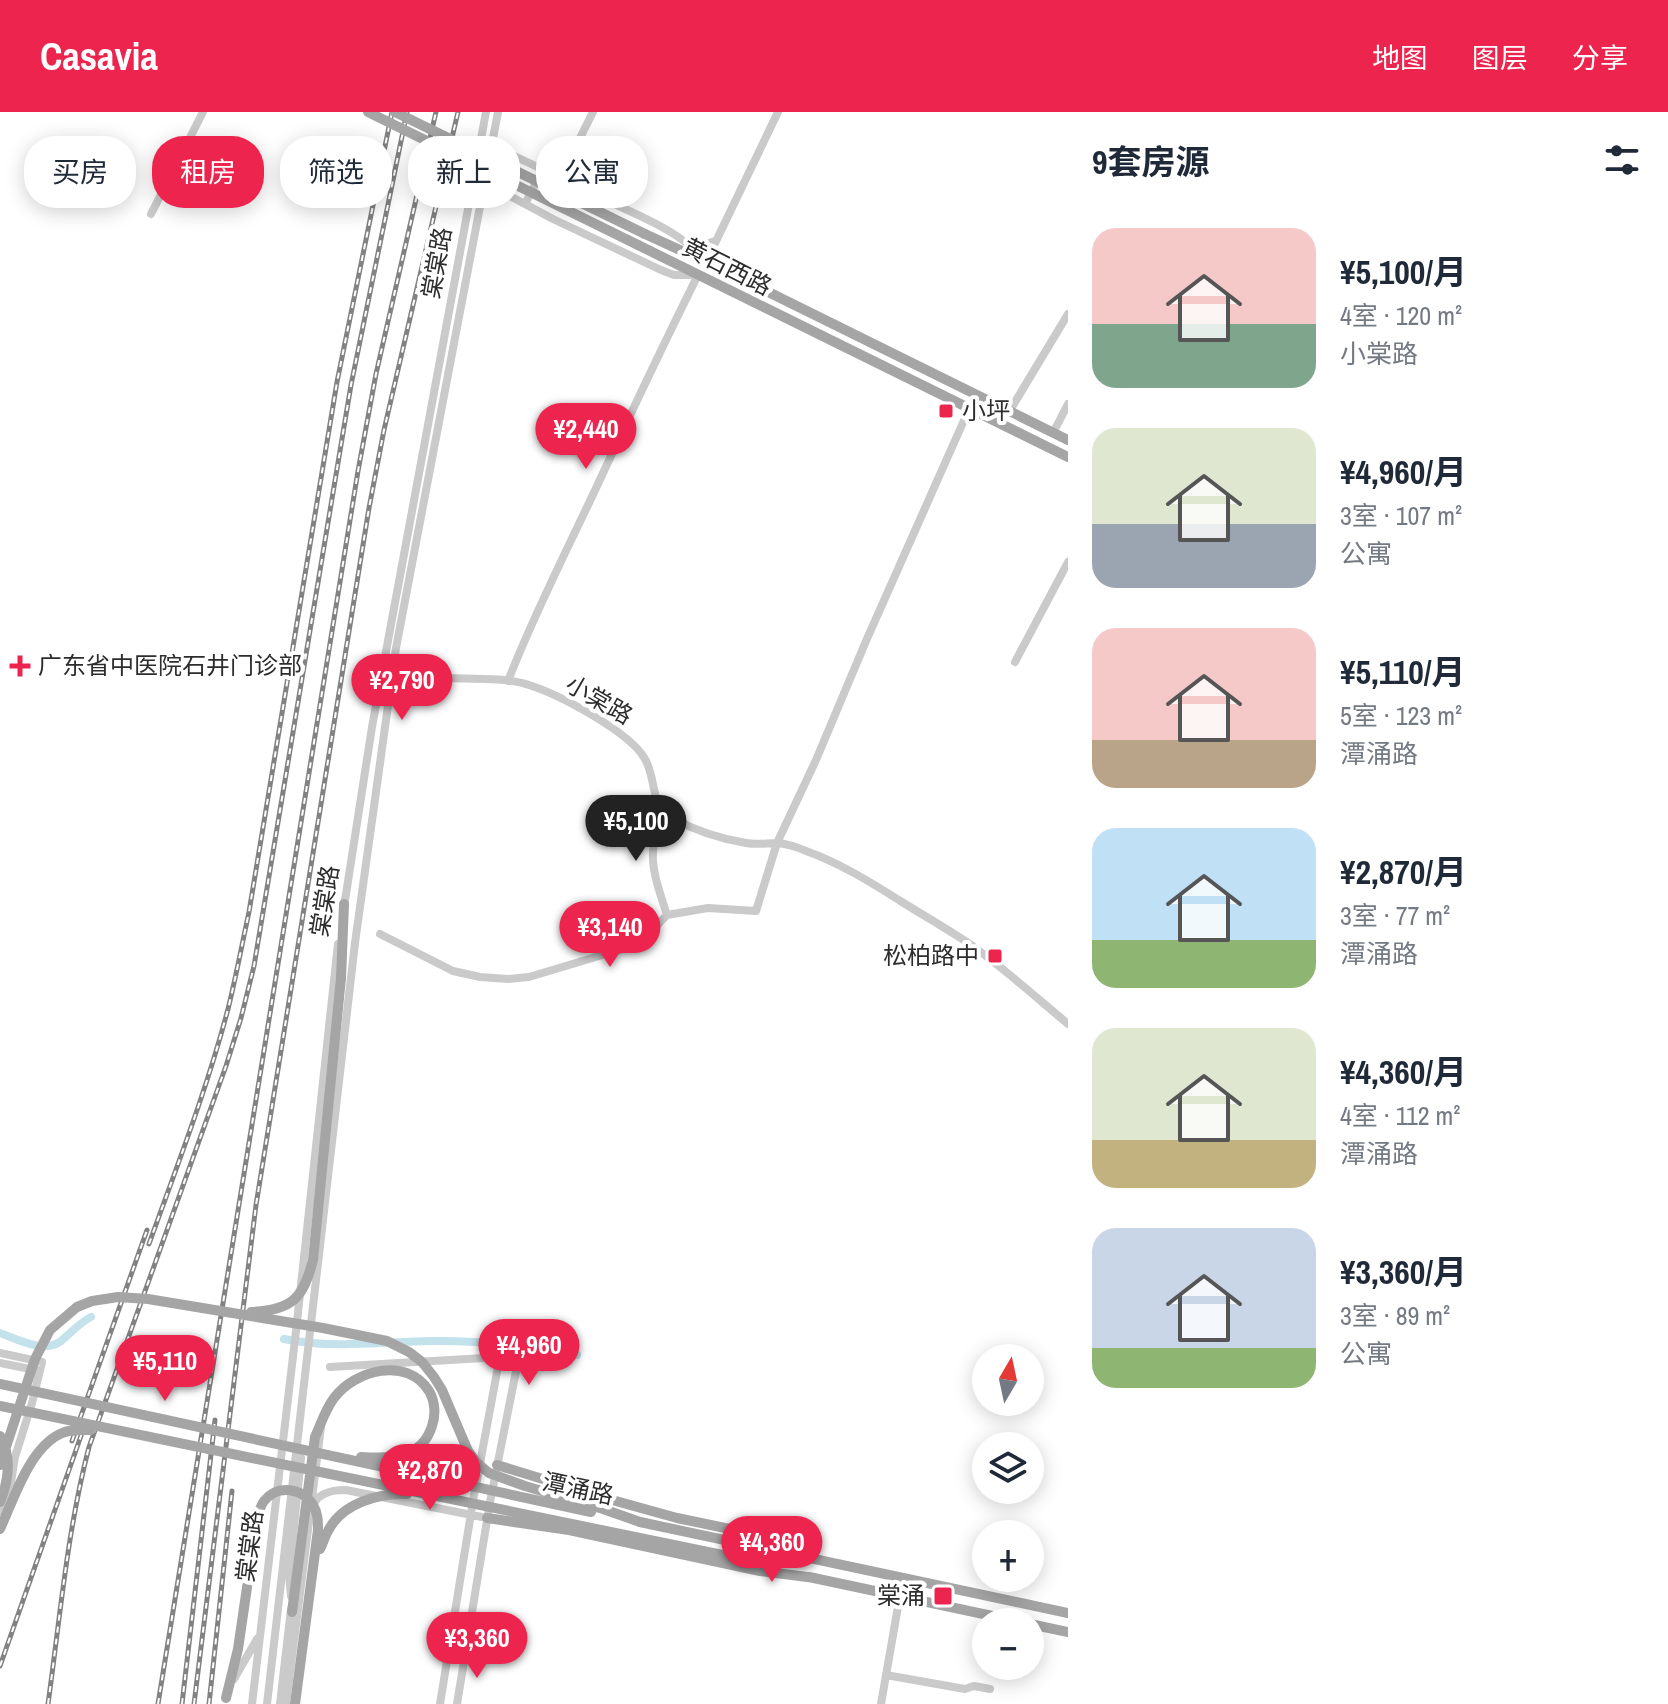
<!DOCTYPE html>
<html lang="zh">
<meta charset="utf-8">
<style>
body{margin:0;font-family:"Archivo Narrow","Noto Sans SC",sans-serif;background:#f6f6f7;color:#1f2937;height:100vh;display:flex;flex-direction:column;font-size:30px;white-space:nowrap}
*{box-sizing:border-box;margin:0}
p{font-size:26px;color:#747a83}
.icon{flex:none;width:44px;height:44px;fill:none;stroke:currentColor;stroke-width:2;stroke-linecap:round;stroke-linejoin:round}
.map{position:relative;flex:1;overflow:hidden}
.sheet{display:flex;flex-direction:column;background:#fff;width:600px}
.sheet>*{flex:none}
.top-card{position:absolute;left:24px;top:24px;width:760px;height:72px;display:flex;gap:16px}
.needle{width:52px;rotate:9deg}
.fabs{position:absolute;left:972px;top:1232px;display:grid;gap:16px}
.fabs a{display:grid;place-items:center;width:72px;height:72px;border-radius:50%;background:#fff;box-shadow:0 4px 20px #0003;font-size:40px}
.price{position:absolute;translate:-50% -68px;padding:0 18px;border-radius:28px;background:#ed254e;color:#fff;font-size:26px;line-height:52px;filter:drop-shadow(0 2px 4px #0008)}
.price::after{content:'';position:absolute;left:50%;top:48px;width:24px;height:18px;margin-left:-12px;background:inherit;clip-path:polygon(0 0,100% 0,50% 100%)}
.price.active{background:#222;color:#fff}
ul{padding:0;list-style:none}
li{display:flex;align-items:center;gap:24px;height:200px;padding:0 24px}
li span{display:grid;place-items:center;flex:none;width:224px;height:160px;border-radius:24px;color:#555}
li>.icon{margin-inline-start:auto}
span .icon{width:96px;height:96px;fill:#fffc;stroke-width:1}
li b{font-size:34px}
h2{display:flex;justify-content:space-between;align-items:center;height:96px;padding:0 24px;font-size:34px}
.chip{padding:0 28px;border-radius:32px;background:#fff;box-shadow:0 4px 20px #0003;font-size:28px;line-height:72px}
.chip.active{background:#ed254e;color:#fff}
header{display:flex;align-items:center;gap:48px;box-sizing:border-box;height:112px;padding:0 40px;background:#ed254e;color:#fff}
header strong{font-size:38px}
nav{display:flex;gap:44px;margin-inline-start:auto;font-size:28px}
main{display:flex;flex:1;min-height:0}
.map>svg:first-child{display:block}
.lines{fill:none;stroke-linecap:round;stroke-linejoin:round}
.canal{stroke:#c4e2ec;stroke-width:8}
.minor{stroke:#cacaca;stroke-width:8}
.major{stroke:#a5a5a5;stroke-width:10}
.rail-casing{stroke:#828282;stroke-width:5}
.rail{stroke:#fff;stroke-width:2;stroke-dasharray:6;stroke-linecap:butt}
.minor-bridge{stroke:#cacaca;stroke-width:8}
.major-bridge{stroke:#a5a5a5;stroke-width:10}
.poi-dot{fill:#ed254e;stroke:#fff;stroke-width:3}
.labels{text-anchor:middle;stroke-width:8;stroke-linejoin:round;paint-order:stroke}
.street-label{font-size:24px;fill:#2d2d2d;stroke:#fff}
.poi-label{font-size:24px;fill:#2d2d2d;stroke:#fff;text-anchor:start}
</style>
<header>
<strong>Casavia</strong>
<nav><a>地图</a><a>图层</a><a>分享</a></nav>
</header>
<main>
<div class="map">
<svg width="1068" height="1592" viewBox="0 0 1068 1592">
<rect width="100%" height="100%" fill="#fff"/>
<g class="lines">
<path class="canal" d="M 0,1221 C 17,1227 44,1242 61,1229 C 71,1221 79,1211 91,1205
M 284,1227 C 332,1237 381,1230 431,1229 C 480,1228 528,1234 577,1243"/>
<path class="minor" d="M 488,32 C 528,50 567,69 606,88 C 641,105 681,119 706,150 L 778,0
M 560,66 L 593,0
M 480,68 L 553,107 L 661,158 L 674,163 L 698,163 C 663,233 630,303 597,374 C 567,438 534,502 508,569
M 525,92 L 543,57
M 151,102 L 203,0
M 689,129 L 702,133 L 715,129
M 1009,300 L 1068,202
M 1053,321 L 1068,292
M 1015,550 L 1068,450
M 445,566 C 471,567 505,565 529,573 C 560,583 630,620 645,647 C 657,668 649,692 672,706 C 694,718 722,727 746,731 C 757,733 767,731 777,731 C 787,732 797,735 806,739 C 840,751 872,771 902,790 C 926,805 951,819 974,835 C 1007,859 1037,886 1068,912
M 662,698 C 646,743 653,760 667,803
M 344,795 L 372,615 L 486,0
M 380,822 L 453,859 L 480,865 L 508,867 L 529,865 L 639,832 L 667,803 L 708,796 L 756,799 L 777,731 L 816,648 L 866,529 L 969,297
M 0,1241 L 42,1250 L 32,1291 L 15,1345 L 10,1377 L 0,1399
M 0,1251 L 35,1258
M 330,1255 L 519,1244 L 490,1390 L 457,1592
M 313,1393 C 319,1380 333,1378 346,1378 L 487,1406
M 886,1563 L 965,1577 L 974,1574 L 990,1577
M 234,1567 L 257,1527
M 252,1592 L 296,1219 L 338,832
M 267,1592 L 355,831 L 396,536 L 498,0
M 286,1592 L 321,1315
M 440,1592 L 473,1389 L 505,1217
M 881,1592 L 900,1483"/>
<path class="major" d="M 645,122 L 728,160 L 1068,328
M 638,133 L 1068,345
M 341,866 L 344,792
M 497,1353 L 605,1386 L 677,1406 L 759,1423 L 792,1436
M 487,1406 L 569,1418 L 760,1459 L 815,1466
M 640,1410 L 1068,1501
M 737,1446 L 774,1455
M 809,1465 L 1021,1510
M 1030,1512 L 1068,1520"/>
<defs>
<path id="rail" d="M 149,1132 C 177,1054 207,977 228,897 C 236,865 242,832 249,800 L 337,270 L 392,0
M 72,1329 L 147,1118
M 0,1554 L 82,1321
M 48,1592 C 60,1506 67,1420 89,1335 L 226,954 L 241,906 L 254,854 L 351,273 L 407,0
M 158,1592 L 358,359 L 376,262 L 436,0
M 182,1592 L 215,1308
M 194,1592 L 256,1093 L 369,396 L 384,318 L 458,0
M 209,1592 L 232,1379"/>
</defs>
<use href="#rail" class="rail-casing"/>
<use href="#rail" class="rail"/>
<path class="minor-bridge" d="M 291,1484 L 289,1464 L 301,1346
M 280,1592 L 291,1497"/>
<path class="major-bridge" d="M 368,0 L 638,133
M 395,0 L 645,122
M 251,1200 C 292,1198 303,1187 313,1148 L 341,866
M 0,1272 L 591,1400
M 0,1294 L 737,1446
M 0,1324 C 12,1345 9,1368 0,1390
M 0,1353 L 35,1247 L 50,1218 L 77,1195 L 92,1189 L 118,1185 L 148,1187 L 323,1216 L 387,1229 L 409,1240 L 422,1250 L 434,1265 L 442,1278 L 468,1339 L 476,1350 L 489,1361 L 525,1374 L 603,1397 L 640,1410
M 0,1417 C 14,1387 29,1337 60,1322 C 69,1317 80,1318 91,1318
M 320,1437 C 323,1431 325,1424 328,1419 C 342,1391 379,1381 407,1382
M 292,1500 L 315,1325 C 321,1312 325,1298 334,1286 C 355,1258 407,1244 429,1279 C 435,1289 436,1303 432,1314 C 422,1347 389,1347 361,1345
M 226,1586 L 238,1537 L 257,1407 C 259,1401 260,1394 264,1389 C 278,1372 302,1376 313,1393 C 318,1401 318,1409 318,1418 L 295,1592"/>
</g>
<g class="poi-dot">
<rect x="938" y="291" width="16" height="16" rx="4"/>
<path d="M16 542h8v8h8v8h-8v8h-8v-8h-8v-8h8z"/>
<rect x="987" y="836" width="16" height="16" rx="4"/>
<rect x="933" y="1474" width="20" height="20" rx="4"/>
</g>
<g class="labels">
<g class="street-label">
<text transform="translate(437 151) rotate(-80)" y="8">棠棠路</text>
<text transform="translate(727 155) rotate(27)" y="8">黄石西路</text>
<text transform="translate(599 588) rotate(30)" y="8">小棠路</text>
<text transform="translate(325 789) rotate(-81)" y="8">棠棠路</text>
<text transform="translate(578 1377) rotate(12)" y="8">潭涌路</text>
<text transform="translate(250 1434) rotate(-83)" y="8">棠棠路</text>
</g>
<g class="poi-label">
<text x="962" y="307">小坪</text>
<text x="38" y="562">广东省中医院石井门诊部</text>
<text x="979" y="852" text-anchor="end">松柏路中</text>
<text x="925" y="1492" text-anchor="end">棠涌</text>
</g>
</g>
</svg>
<div class="fabs">
<a><svg class="needle" viewBox="-14 -14 28 28"><path d="M0-13l5 13h-10z" fill="#e53935"/><path d="M0 13l5-13h-10z" fill="#747a83"/></svg></a>
<a><svg class="icon" aria-label="layers" viewBox="0 0 24 24"><path d="M12 4l9 5-9 5-9-5zM3 14l9 5 9-5"/></svg></a>
<a>+</a>
<a>−</a>
</div>
<b class="price" style="left:586px;top:359px">¥2,440</b>
<b class="price" style="left:402px;top:610px">¥2,790</b>
<b class="price active" style="left:636px;top:751px">¥5,100</b>
<b class="price" style="left:610px;top:857px">¥3,140</b>
<b class="price" style="left:529px;top:1275px">¥4,960</b>
<b class="price" style="left:165px;top:1291px">¥5,110</b>
<b class="price" style="left:430px;top:1400px">¥2,870</b>
<b class="price" style="left:772px;top:1472px">¥4,360</b>
<b class="price" style="left:477px;top:1568px">¥3,360</b>
<div class="top-card">
<a class="chip">买房</a>
<a class="chip active">租房</a>
<a class="chip">筛选</a>
<a class="chip">新上</a>
<a class="chip">公寓</a>
</div>
</div>
<section class="sheet">
<h2>9套房源<svg class="icon" aria-label="filters" viewBox="0 0 24 24"><path d="M4 7h16M4 17h16"/><circle cx="9" cy="7" r="2"/><circle cx="15" cy="17" r="2"/></svg></h2>
<ul>
<li><span style="background:linear-gradient(#f6c9c9 60%,#7fa58c 0)"><svg class="icon" aria-label="home" viewBox="0 0 24 24"><path d="M3 11l9-7 9 7M6 9v11h12V9"/></svg></span><div><b>¥5,100/月</b><p>4室 · 120 m²</p><p>小棠路</p></div></li>
<li><span style="background:linear-gradient(#dfe7d0 60%,#9aa5b1 0)"><svg class="icon" aria-label="home" viewBox="0 0 24 24"><path d="M3 11l9-7 9 7M6 9v11h12V9"/></svg></span><div><b>¥4,960/月</b><p>3室 · 107 m²</p><p>公寓</p></div></li>
<li><span style="background:linear-gradient(#f6c9c9 70%,#b9a48a 0)"><svg class="icon" aria-label="home" viewBox="0 0 24 24"><path d="M3 11l9-7 9 7M6 9v11h12V9"/></svg></span><div><b>¥5,110/月</b><p>5室 · 123 m²</p><p>潭涌路</p></div></li>
<li><span style="background:linear-gradient(#bfe0f5 70%,#8fb573 0)"><svg class="icon" aria-label="home" viewBox="0 0 24 24"><path d="M3 11l9-7 9 7M6 9v11h12V9"/></svg></span><div><b>¥2,870/月</b><p>3室 · 77 m²</p><p>潭涌路</p></div></li>
<li><span style="background:linear-gradient(#dfe7d0 70%,#c2b280 0)"><svg class="icon" aria-label="home" viewBox="0 0 24 24"><path d="M3 11l9-7 9 7M6 9v11h12V9"/></svg></span><div><b>¥4,360/月</b><p>4室 · 112 m²</p><p>潭涌路</p></div></li>
<li><span style="background:linear-gradient(#c9d6e8 75%,#8fb573 0)"><svg class="icon" aria-label="home" viewBox="0 0 24 24"><path d="M3 11l9-7 9 7M6 9v11h12V9"/></svg></span><div><b>¥3,360/月</b><p>3室 · 89 m²</p><p>公寓</p></div></li>
</ul>
</section>
</main>
